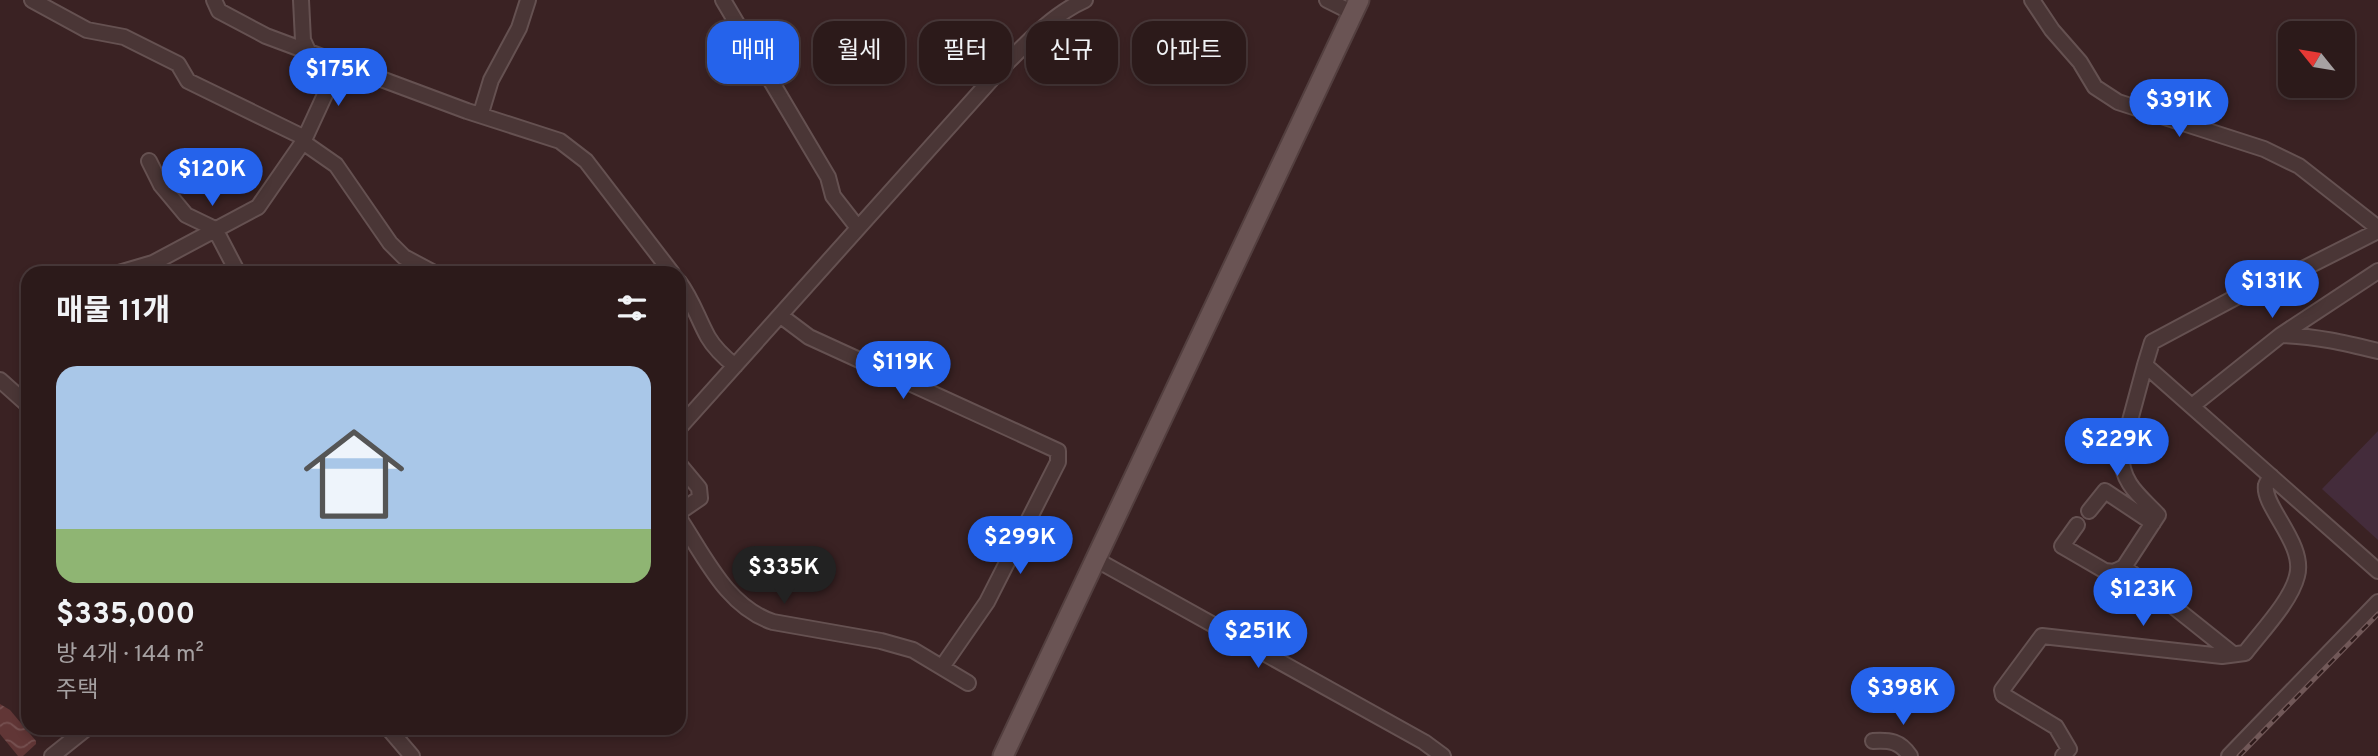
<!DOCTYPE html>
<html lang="ko">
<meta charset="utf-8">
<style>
body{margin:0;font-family:Overpass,"Noto Sans KR",sans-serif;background:#342323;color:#f1f3f6;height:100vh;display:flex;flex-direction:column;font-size:26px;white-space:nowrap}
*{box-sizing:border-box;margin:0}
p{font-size:23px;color:#a6a1a2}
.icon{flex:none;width:38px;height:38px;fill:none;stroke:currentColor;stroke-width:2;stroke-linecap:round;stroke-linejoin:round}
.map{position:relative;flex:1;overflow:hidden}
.details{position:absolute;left:21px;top:266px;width:665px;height:469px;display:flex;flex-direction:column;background:#2c1a1a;border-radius:21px;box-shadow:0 4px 10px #0003,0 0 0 2px #483839}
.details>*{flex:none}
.hud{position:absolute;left:707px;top:21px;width:665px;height:63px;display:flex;gap:14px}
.needle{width:46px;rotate:300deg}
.tools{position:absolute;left:2278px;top:21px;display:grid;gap:14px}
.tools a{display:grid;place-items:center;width:77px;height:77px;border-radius:14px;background:#2c1a1a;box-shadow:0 4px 10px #0003,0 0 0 2px #483839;font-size:35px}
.price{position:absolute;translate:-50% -60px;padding:0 16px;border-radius:24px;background:#2563eb;color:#fff;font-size:23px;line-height:46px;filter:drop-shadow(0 2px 4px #0008)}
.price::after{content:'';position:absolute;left:50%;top:42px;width:21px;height:16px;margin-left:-10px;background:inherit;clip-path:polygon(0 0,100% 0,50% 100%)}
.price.selected{background:#222;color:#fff}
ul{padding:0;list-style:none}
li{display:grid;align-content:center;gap:14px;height:371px;padding:0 35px}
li+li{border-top:2px solid #483839}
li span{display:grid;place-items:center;height:217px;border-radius:21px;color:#555}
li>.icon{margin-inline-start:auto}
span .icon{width:126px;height:126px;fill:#fffc;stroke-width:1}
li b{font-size:30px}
h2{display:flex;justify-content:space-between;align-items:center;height:84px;padding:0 35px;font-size:30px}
.pill{padding:0 24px;border-radius:21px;background:#2c1a1a;box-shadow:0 4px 10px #0003,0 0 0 2px #483839;font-size:24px;line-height:63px}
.pill.selected{background:#2563eb;color:#fff}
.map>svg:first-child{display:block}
.garden{fill:#442c3b}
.water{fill:url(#water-waves)}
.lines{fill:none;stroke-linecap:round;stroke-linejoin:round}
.minor-casing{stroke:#655151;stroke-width:18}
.major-casing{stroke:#533f3f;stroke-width:23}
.minor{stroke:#4a3636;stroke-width:14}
.major{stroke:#6a5454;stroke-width:19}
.rail-casing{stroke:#715858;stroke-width:5}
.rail{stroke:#2f1b1b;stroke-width:2.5;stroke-dasharray:8;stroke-linecap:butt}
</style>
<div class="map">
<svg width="2378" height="756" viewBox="0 0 2378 756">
<defs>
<pattern id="water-waves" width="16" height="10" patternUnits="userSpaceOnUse" patternTransform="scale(1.75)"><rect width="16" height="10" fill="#613636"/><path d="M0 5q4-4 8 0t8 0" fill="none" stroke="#765151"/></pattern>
</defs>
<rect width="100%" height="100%" fill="#3a2223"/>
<path class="garden" d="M 2378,431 L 2378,540 L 2322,489 Z"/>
<path class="water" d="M 0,704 L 10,710 L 36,741 L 36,744 L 23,756 L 18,756 L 0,734 Z"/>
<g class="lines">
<defs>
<path id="minor" d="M 32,0 L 87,30 L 124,37 L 178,64 L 188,81 L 305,138 L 303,142 L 336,165 L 390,243 L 404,257 L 434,273
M 214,0 L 219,11 L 266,36 L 467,111 L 560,141 L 586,161 L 672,273
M 301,0 L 303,40 L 309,53
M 723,0 L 828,177 L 833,196 L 858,228
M 1327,0 L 1353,13
M 2032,0 L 2052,30 L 2080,62 L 2095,87 L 2118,102 L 2264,149 L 2299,166 L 2378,228
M 481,113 L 491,80 L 519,28 L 528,0
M 305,138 L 340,62
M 149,161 L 161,185 L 186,215 L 215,229 L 238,273
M 2378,231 L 2281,280 L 2268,280 L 2152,342 L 2145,365 L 2378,571
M 119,273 L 153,263 L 258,207 L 303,142
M 679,282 C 692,299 698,319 708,337 C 715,349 725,358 735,366
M 781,316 L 809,337 L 1058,451 L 1058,462 L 987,602 L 942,667
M 2282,335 C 2316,336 2345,343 2378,351
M 2145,365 L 2121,454 C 2122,484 2139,495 2158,515 L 2124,567 L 2233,654
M 0,380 L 28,405
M 2192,406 L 2281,335 L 2378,271
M 679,428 L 998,72 C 1024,46 1051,15 1085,0
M 679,464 L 699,488 L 700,498 L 681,511 L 679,518 C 705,557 727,607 773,622 L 881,641 L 913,650 L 968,683
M 2089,511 L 2105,491 L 2153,523
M 2077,525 L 2062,546 L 2105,571 L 2114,572 L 2124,567
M 1095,559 L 1424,742 L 1443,756
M 388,728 L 412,756
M 1873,741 C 1890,740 1900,741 1910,756
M 52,756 L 87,728
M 2063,756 L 2069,749 L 2056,727 L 2003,695 L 2002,690 L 2042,636 L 2222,656 L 2245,653 C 2261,632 2291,601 2297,576 C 2306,544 2262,506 2266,485 C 2266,484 2270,478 2271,476
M 2229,756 L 2378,602"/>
<path id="major" d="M 1003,756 L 1359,0"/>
</defs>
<use href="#minor" class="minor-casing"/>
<use href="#major" class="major-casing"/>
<use href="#minor" class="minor"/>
<use href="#major" class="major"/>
<defs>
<path id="rail" d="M 2239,756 L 2378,614"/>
</defs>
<use href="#rail" class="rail-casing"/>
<use href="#rail" class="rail"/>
</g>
</svg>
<div class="tools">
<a><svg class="needle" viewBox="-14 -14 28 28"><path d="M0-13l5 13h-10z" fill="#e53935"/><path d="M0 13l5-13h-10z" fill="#a6a1a2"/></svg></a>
</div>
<b class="price" style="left:338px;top:108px">$175K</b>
<b class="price" style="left:2179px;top:139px">$391K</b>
<b class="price" style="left:212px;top:208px">$120K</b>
<b class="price" style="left:2272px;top:320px">$131K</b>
<b class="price" style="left:903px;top:401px">$119K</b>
<b class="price" style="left:2117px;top:478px">$229K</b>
<b class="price" style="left:1020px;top:576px">$299K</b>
<b class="price selected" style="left:784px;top:606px">$335K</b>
<b class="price" style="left:2143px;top:628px">$123K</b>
<b class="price" style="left:1258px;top:670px">$251K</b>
<b class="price" style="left:1903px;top:727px">$398K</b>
<div class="hud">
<a class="pill selected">매매</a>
<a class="pill">월세</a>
<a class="pill">필터</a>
<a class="pill">신규</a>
<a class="pill">아파트</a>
</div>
<section class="details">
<h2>매물 11개<svg class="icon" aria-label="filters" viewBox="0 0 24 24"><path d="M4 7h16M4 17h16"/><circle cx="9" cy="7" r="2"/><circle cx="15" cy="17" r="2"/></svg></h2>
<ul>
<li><span style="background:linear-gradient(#a9c7e8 75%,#8fb573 0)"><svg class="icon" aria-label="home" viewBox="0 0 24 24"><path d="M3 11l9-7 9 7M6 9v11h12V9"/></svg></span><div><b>$335,000</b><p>방 4개 · 144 m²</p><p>주택</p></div></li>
</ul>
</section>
</div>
